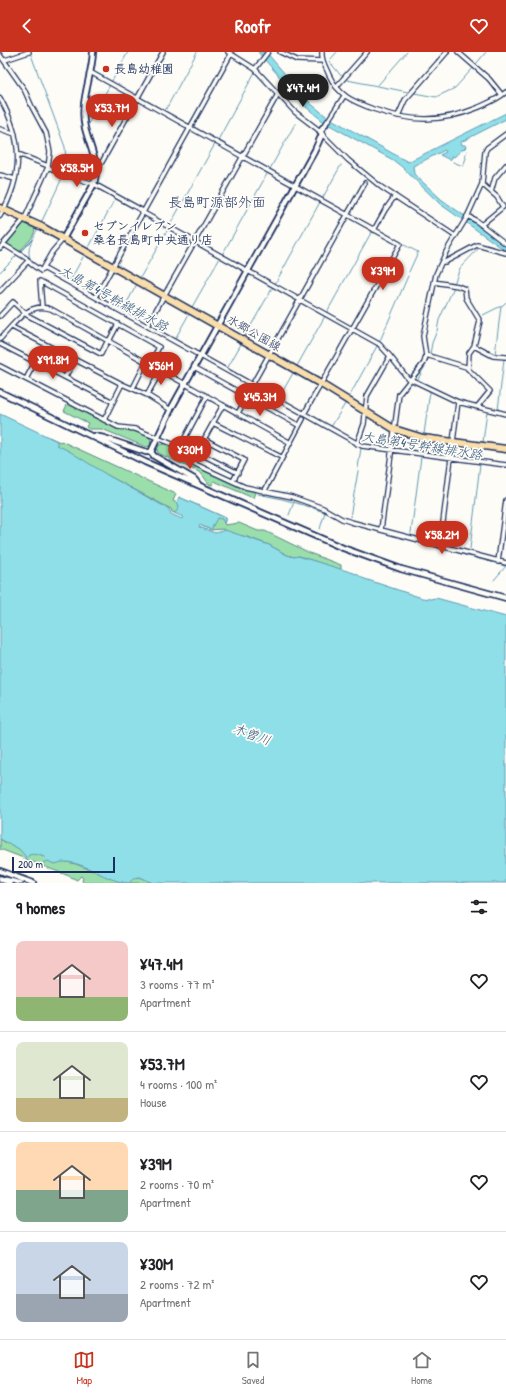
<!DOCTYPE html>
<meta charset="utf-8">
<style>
body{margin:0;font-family:"Patrick Hand","Klee One",sans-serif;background:#f6f6f6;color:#202124;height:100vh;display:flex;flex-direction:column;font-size:15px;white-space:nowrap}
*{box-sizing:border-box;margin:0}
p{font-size:13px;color:#757577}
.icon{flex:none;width:22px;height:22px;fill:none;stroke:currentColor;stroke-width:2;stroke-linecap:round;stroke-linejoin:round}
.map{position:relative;height:831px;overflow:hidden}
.sheet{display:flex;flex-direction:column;background:#fff;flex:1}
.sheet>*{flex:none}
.scale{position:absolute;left:12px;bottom:10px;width:103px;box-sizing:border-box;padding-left:4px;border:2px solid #1b2f5e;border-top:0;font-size:11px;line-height:14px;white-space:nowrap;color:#1b2f5e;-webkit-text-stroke:3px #fdfcf7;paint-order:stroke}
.price{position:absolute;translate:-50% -34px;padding:0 9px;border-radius:14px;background:#c8321e;color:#fff;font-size:13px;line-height:26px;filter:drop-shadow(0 1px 2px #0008)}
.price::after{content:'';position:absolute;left:50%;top:24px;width:12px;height:9px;margin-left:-6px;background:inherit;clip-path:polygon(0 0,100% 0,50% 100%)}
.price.selected{background:#222;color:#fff}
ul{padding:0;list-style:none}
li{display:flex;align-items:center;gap:12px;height:100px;padding:0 16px}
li+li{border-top:1px solid #e0e0e0}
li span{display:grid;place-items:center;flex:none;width:112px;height:80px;border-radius:8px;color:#555}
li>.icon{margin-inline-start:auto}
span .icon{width:48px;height:48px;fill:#fffc;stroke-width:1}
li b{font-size:17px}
h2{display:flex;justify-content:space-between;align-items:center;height:48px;padding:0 16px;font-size:17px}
header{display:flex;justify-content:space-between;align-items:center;height:52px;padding:0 16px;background:#c8321e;color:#fff;font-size:18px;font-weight:800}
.dock{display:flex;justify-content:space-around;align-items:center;height:56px;border-top:1px solid #e0e0e0;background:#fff;font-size:11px;color:#757577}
.dock a{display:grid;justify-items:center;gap:2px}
.dock .selected{color:#c8321e}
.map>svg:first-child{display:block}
.green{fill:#9adfab;stroke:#5a8784}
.water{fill:#8fdfe9;stroke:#6199b1}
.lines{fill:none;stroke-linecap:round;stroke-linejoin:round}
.stream{stroke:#6199b1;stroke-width:1}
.minor-casing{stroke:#1b2f5e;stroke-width:6}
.tertiary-casing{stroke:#1b2f5e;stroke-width:8}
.primary-casing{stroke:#1b2f5e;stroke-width:9}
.minor{stroke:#fdfcf7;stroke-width:3.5}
.tertiary{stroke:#fdfcf7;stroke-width:4.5}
.primary{stroke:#f9deab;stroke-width:6}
.poi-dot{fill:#c8321e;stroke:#fdfcf7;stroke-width:1.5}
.labels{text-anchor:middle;stroke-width:3.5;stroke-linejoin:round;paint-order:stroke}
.poi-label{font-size:12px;font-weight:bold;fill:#1b2f5e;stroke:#fdfcf7;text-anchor:start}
.street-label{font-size:12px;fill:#1b2f5e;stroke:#fdfcf7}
.water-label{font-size:13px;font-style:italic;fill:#385b81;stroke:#fdfcf7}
.quarter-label{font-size:14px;fill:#1b2f5e;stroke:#fdfcf7}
</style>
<header><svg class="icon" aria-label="back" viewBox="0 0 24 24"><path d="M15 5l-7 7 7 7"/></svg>Roofr<svg class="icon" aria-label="heart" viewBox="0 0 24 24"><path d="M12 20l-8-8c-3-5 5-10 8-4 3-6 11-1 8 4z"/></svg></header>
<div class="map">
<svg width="506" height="831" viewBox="0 0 506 831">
<rect width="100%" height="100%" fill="#fdfcf7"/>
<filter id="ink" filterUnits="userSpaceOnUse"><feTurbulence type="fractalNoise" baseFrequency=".025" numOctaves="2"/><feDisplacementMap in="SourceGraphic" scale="8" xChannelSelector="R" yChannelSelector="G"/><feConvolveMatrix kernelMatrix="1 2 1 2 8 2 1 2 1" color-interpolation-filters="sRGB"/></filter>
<g filter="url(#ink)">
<path class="green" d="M 23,171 L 27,172 L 35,177 C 34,186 25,193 19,200 L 6,192 Z
M 68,351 L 116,376 L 138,379 L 151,387 L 150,394 L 146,395 L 102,377 L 89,377 L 86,375 L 88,371 L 64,359 Z
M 49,385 L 60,390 L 61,389 L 176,442 L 173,449 L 177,451 L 179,445 L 226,466 L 224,471 L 225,473 L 239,471 L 258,479 L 265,479 L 312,502 L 341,513 L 341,518 L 299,504 L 294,505 L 287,503 L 269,493 L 247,485 L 229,481 L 223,477 L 211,478 L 202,474 L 203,471 L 172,460 L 171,457 L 109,424 L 53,399 Z
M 167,391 L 175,396 L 191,412 L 244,437 L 255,440 L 253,446 L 214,429 L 212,433 L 209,432 L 201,421 L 158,401 L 157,398 L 159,393 Z
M 0,787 L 8,792 L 45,805 L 76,812 L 96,820 L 112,824 L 140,825 L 153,831 L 84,831 L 82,829 L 83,826 L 81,824 L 77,828 C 66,822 55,819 43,814 C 38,812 34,809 28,810 L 26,807 L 0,797 Z"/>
<path class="water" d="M 258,0 L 266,0 L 310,51 L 326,64 L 408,110 L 506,61 L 506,67 L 461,90 L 462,93 L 465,93 L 466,95 L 463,98 L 461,97 L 461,99 L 454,105 L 451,104 L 452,106 L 450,108 L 440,103 L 446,100 L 445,98 L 413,114 L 414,122 L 441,147 L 506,194 L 506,199 L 440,152 L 402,115 L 393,108 L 324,70 L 306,55 Z
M 0,362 L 57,389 L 57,393 L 69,399 L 109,424 L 169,457 L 171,462 L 182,467 L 183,465 L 174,461 L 178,458 L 179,453 L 177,451 L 179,445 L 226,466 L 224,471 L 222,467 L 217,466 L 211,478 L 200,473 L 199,475 L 215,481 L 225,478 L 269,493 L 287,503 L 294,505 L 298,504 L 357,522 L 362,526 L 422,546 L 430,547 L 436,546 L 506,565 L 506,831 L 153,831 L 140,825 L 134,826 L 129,831 C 106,830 85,809 63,810 C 60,810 57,812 54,812 L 48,809 L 44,811 L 45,805 C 40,804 35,801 29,803 L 26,807 L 25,807 L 25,804 L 19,797 L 0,787 Z"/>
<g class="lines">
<path class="stream" d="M 30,0 L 65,95 L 66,110 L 64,121
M 337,0 L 329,9 L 342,25
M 476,12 L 486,0
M 347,28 L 408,40
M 112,29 L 128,0
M 378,33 L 407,0
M 414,41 L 436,45 L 455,36 L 473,16
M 0,42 C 12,63 16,77 20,101
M 140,45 L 188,72
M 98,54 L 110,33
M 165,59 L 197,0
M 88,72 L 97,56
M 193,75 L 217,88
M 242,102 L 218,88 L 255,20
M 245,104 L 284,126
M 453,110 L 463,114 L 466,106 L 465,104 L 467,99
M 270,117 L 295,72
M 322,147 L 341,113
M 8,156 L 15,137 L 20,104
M 493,166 L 504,156
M 0,168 L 5,161
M 41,171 L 63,124
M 170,173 L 215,92
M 400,191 L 418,200 L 409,220
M 88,197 L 115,147
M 20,200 L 32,188
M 222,203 L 267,122
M 36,214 C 22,202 32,189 38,176
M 42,218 L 198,305
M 0,220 L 18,202
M 140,226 L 168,177
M 70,229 L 83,205
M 275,232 L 320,150
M 454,232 L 460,216 L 479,196
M 192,255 L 220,206
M 123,258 L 137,232
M 327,260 L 372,179
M 483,263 L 503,253 L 506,250
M 437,279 L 439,268 L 454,235
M 245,284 L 273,235
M 478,284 L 476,293 L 492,301
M 175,287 L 189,262
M 379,291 L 408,224
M 430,302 L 432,291 L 436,281
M 498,303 L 495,302 L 501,254
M 201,307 L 361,396 L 390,400
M 390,307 L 394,313
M 426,311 L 429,306
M 297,314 L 325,264
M 227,317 L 241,292
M 417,329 L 425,314
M 349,345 L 377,294 L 387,304
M 452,345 L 475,353
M 279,346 L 293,321
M 498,358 L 504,307
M 331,375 L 345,352
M 424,382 L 430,339
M 483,390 L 487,359
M 394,400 L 450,408
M 422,400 L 423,390
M 453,408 L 506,415
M 481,408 L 482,398
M 358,416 L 361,396
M 258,442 L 282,447 L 310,455
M 313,456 L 329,462
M 289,463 L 294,450
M 332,464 L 348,471
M 350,465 L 358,419
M 352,472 L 356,473
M 361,474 L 380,480
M 320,477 L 325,460
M 384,481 L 404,486
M 411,481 L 421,405
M 408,487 L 423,492
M 427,493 L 432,494
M 435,495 L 449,499
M 470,497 L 480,412
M 452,499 L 471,505
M 475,506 L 492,510
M 497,512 L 505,514
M 494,528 L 506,514"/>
<defs>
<path id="minor" d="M 228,0 L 255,17 L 295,60 L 320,79
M 280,0 L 297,8 L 323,9
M 322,0 C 321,9 326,15 329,23 C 339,44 352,49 373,57 C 411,70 440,71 477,56 C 488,51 497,48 506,40
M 458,0 L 489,27 L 502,43
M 0,3 L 24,37 L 32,55 L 46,81 L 50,100 L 48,115 L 25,166 L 0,196
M 5,8 L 29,0
M 255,17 L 268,0
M 90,20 L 400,192 L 304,362
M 336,35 L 367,0
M 0,46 C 23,87 24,123 0,164
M 398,64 L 405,48 L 447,0
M 325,73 L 344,44
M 0,77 L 15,82
M 322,82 L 348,108 L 381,135 L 455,184
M 18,103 L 21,103 L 48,114
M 48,115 L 66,123 L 94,132 L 143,159
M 97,115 L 102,110 L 163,0
M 0,123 L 15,127
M 491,140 L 495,126 L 506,113
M 142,160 L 379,292 L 390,304 L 409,328
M 467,164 L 475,168 L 506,192
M 481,173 L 503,155 L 497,145 L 482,132
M 374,178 L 385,158 L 395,144
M 3,192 L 26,206 L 31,212 L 41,219 L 52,200 L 63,187
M 442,210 L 445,210 L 477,193 L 506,201
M 43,216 L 362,394 L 506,413
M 434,230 L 458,234 L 465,237 L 466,246 L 480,269 L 474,294 L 493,304 L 506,305
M 0,239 L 28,209
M 96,245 L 231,2
M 42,255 L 40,229 L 159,295 L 150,312
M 0,264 L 13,250 L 27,263 L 101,302 L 108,288
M 147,274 L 278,42
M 12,275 L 122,332 L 147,343 L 171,358
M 0,287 C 14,272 28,249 51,257 L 289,390
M 109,289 L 118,272
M 0,292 L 113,350
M 426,303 L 466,315 L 490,339 L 477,355
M 0,314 L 118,375 L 135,377 L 170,391 L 174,393 L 193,411 L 245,435 L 292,445 L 323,456 L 342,467 L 351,470 L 506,511
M 194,315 L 298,373
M 468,317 L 469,301 L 474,294
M 65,325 L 75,308
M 26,327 L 35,310
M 410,327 L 458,350 L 506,362
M 252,333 L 365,131
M 133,336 L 146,310
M 147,343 L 161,318
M 223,353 L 197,400 L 238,421
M 238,361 L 251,338
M 104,368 L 122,332
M 213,371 L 281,405
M 204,387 L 244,408 L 233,429
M 357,392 L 364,372 L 367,344 L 390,304
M 179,397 L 207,344
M 264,440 L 303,367
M 381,478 L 399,342 L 424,311 L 426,304 L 423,284 L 436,222 L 447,198 L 467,165 L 482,132 L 485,100 L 487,96 L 506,82
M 440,494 L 458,350
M 498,510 L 506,448
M 0,826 L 21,831
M 1,828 L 10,831"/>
<path id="tertiary" d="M 63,187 L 94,132 C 100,112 90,96 85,76 C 79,51 92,25 93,0
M 0,340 L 145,410 L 343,496 L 401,517 L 506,546
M 94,384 L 104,386 L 146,400 L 151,400 L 154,404 L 194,427 L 198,432
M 151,400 L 171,357 L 315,98 L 322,82 L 320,79 L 325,73
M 0,819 L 33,831"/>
<path id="primary" d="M 0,156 L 42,175 L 321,332 L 394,377 L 423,386 L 506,397"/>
</defs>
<use href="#minor" class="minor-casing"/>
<use href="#tertiary" class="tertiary-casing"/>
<use href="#primary" class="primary-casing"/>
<use href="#minor" class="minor"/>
<use href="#tertiary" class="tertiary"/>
<use href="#primary" class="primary"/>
</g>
</g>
<g class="poi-dot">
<circle cx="106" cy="17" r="4"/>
<circle cx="85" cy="181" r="4"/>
</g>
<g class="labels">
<g class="poi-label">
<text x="114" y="21">長島幼稚園</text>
<text x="93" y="178">セブンイレブン<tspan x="93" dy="14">桑名長島町中央通り店</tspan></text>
</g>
<g class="street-label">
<text transform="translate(254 281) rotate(30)" y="4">水郷公園線</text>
</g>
<g class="water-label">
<text transform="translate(114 246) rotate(29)" y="5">大島第4号幹線排水路</text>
<text transform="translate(422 393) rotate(9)" y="5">大島第4号幹線排水路</text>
<text transform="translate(252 682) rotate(20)" y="5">木曽川</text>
</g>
<g class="quarter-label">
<text x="217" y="155">長島町源部外面</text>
</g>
</g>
</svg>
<div class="scale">200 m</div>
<b class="price selected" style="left:303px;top:56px">¥47.4M</b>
<b class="price" style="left:112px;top:76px">¥53.7M</b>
<b class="price" style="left:77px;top:136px">¥58.5M</b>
<b class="price" style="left:383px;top:239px">¥39M</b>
<b class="price" style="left:53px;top:328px">¥91.8M</b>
<b class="price" style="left:161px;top:334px">¥56M</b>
<b class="price" style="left:260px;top:365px">¥45.3M</b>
<b class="price" style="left:190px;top:418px">¥30M</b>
<b class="price" style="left:442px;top:503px">¥58.2M</b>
</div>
<section class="sheet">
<h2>9 homes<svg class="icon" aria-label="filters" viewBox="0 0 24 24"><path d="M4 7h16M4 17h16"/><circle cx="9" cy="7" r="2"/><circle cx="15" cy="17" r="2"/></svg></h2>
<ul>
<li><span style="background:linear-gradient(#f6c9c9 70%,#8fb573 0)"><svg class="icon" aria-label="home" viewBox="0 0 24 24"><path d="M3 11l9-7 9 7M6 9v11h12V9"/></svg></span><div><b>¥47.4M</b><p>3 rooms · 77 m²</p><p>Apartment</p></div><svg class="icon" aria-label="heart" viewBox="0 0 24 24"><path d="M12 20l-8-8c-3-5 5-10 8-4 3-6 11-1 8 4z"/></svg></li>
<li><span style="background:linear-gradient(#dfe7d0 70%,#c2b280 0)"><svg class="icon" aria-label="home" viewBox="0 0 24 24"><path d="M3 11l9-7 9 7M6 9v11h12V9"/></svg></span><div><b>¥53.7M</b><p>4 rooms · 100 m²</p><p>House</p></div><svg class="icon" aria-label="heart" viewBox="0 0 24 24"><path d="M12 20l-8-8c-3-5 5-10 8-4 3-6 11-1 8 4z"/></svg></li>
<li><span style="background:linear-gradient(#ffd9b3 60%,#7fa58c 0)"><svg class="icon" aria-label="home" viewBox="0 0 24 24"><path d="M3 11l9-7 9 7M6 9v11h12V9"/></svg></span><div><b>¥39M</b><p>2 rooms · 70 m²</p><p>Apartment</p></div><svg class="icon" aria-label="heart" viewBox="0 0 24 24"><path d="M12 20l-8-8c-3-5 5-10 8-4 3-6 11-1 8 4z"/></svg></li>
<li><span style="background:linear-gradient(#c9d6e8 65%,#9aa5b1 0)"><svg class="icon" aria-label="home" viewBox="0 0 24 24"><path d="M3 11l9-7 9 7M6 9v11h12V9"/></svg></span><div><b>¥30M</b><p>2 rooms · 72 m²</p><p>Apartment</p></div><svg class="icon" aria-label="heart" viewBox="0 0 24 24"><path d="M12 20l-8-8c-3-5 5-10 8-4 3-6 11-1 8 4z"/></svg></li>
</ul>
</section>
<nav class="dock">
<a class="selected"><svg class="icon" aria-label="map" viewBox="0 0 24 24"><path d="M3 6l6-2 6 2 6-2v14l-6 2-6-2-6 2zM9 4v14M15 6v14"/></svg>Map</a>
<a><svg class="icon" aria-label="saved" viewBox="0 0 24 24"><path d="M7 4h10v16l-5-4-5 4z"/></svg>Saved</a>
<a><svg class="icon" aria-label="home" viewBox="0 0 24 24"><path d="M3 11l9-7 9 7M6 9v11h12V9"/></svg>Home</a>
</nav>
